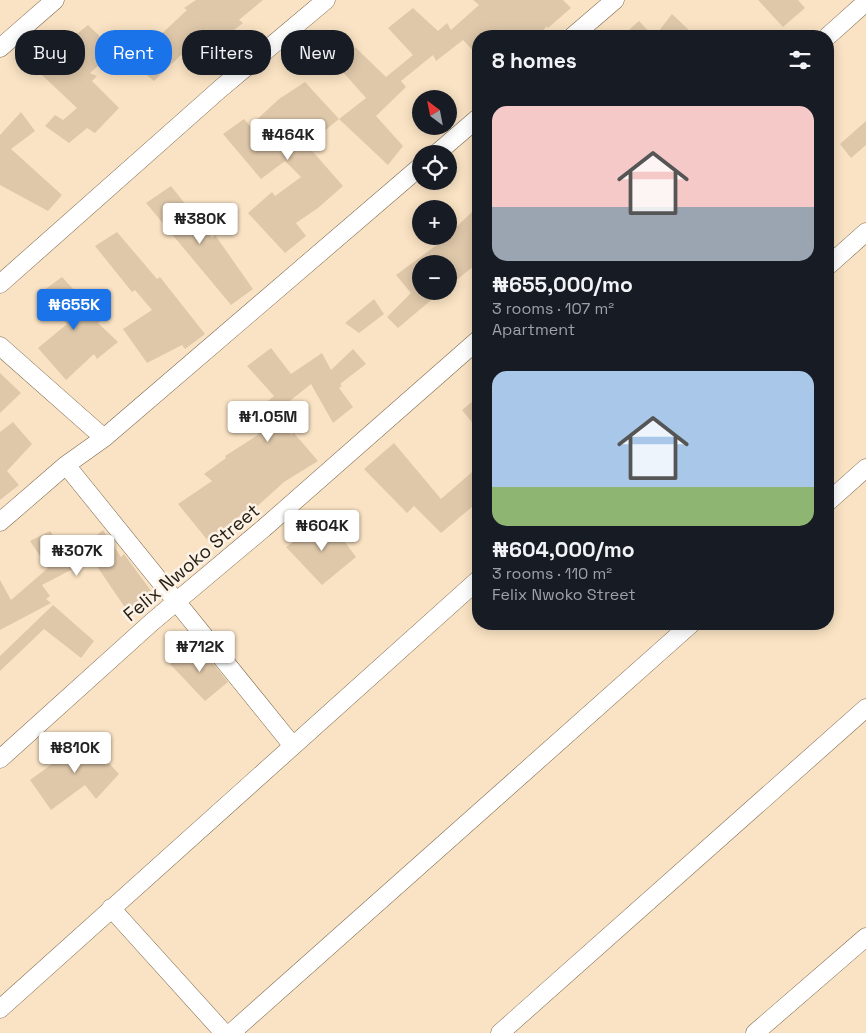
<!DOCTYPE html>
<meta charset="utf-8">
<style>
body{margin:0;font-family:"Space Grotesk",sans-serif;background:#20242c;color:#f1f3f6;height:100vh;display:flex;flex-direction:column;font-size:19px;white-space:nowrap}
*{box-sizing:border-box;margin:0}
p{font-size:16px;color:#9ea1a6}
.icon{flex:none;width:28px;height:28px;fill:none;stroke:currentColor;stroke-width:2;stroke-linecap:round;stroke-linejoin:round}
.map{position:relative;flex:1;overflow:hidden}
.panel{position:absolute;left:472px;top:30px;width:362px;height:600px;display:flex;flex-direction:column;background:#171b24;border-radius:20px;box-shadow:0 2px 12px #0003}
.panel>*{flex:none}
.banner{position:absolute;left:15px;top:30px;width:382px;height:45px;display:flex;gap:10px}
.needle{width:32px;rotate:328deg}
.tools{position:absolute;left:412px;top:90px;display:grid;gap:10px}
.tools a{display:grid;place-items:center;width:45px;height:45px;border-radius:50%;background:#171b24;box-shadow:0 2px 12px #0003;font-size:25px}
.price{position:absolute;translate:-50% -42px;padding:0 11px;border-radius:5px;background:#fff;color:#222;font-size:16px;line-height:32px;filter:drop-shadow(0 1px 2px #0008)}
.price::after{content:'';position:absolute;left:50%;top:30px;width:15px;height:11px;margin-left:-8px;background:inherit;clip-path:polygon(0 0,100% 0,50% 100%)}
.price.selected{background:#1a73e8;color:#fff}
ul{padding:0;list-style:none}
li{display:grid;align-content:center;gap:10px;height:265px;padding:0 20px}
li span{display:grid;place-items:center;height:155px;border-radius:15px;color:#555}
li>.icon{margin-inline-start:auto}
span .icon{width:90px;height:90px;fill:#fffc;stroke-width:1}
li b{font-size:21px}
h2{display:flex;justify-content:space-between;align-items:center;height:60px;padding:0 20px;font-size:21px}
.chip{padding:0 18px;border-radius:20px;background:#171b24;box-shadow:0 2px 12px #0003;font-size:18px;line-height:45px}
.chip.selected{background:#1a73e8;color:#fff}
.map>svg:first-child{display:block}
.building{fill:#dfc8aa}
.lines{fill:none;stroke-linecap:round;stroke-linejoin:round}
.minor-casing{stroke:#7b674c;stroke-width:19}
.minor{stroke:#fff;stroke-width:18}
.labels{text-anchor:middle;stroke-width:5;stroke-linejoin:round;paint-order:stroke}
.street-label{font-size:19px;fill:#271f13;stroke:#fcf2e6}
</style>
<div class="map">
<svg width="866" height="1033" viewBox="0 0 866 1033">
<rect width="100%" height="100%" fill="#fae3c4"/>
<path class="building" d="M 196,0 L 263,0 L 239,20 L 243,23 L 225,37 L 219,33 L 191,63 L 181,55 L 154,81 L 127,59 L 151,37 L 155,40 L 187,10 L 184,8 Z
M 473,0 L 563,0 L 571,8 L 548,28 L 547,26 L 538,36 L 479,36 L 479,57 L 463,40 L 436,61 L 433,55 L 401,81 L 406,87 L 376,116 L 403,146 L 388,165 L 339,119 L 366,98 L 334,62 L 355,47 L 386,77 L 413,55 L 388,28 L 413,8 L 438,31 L 447,23 L 451,30 L 479,5 Z
M 758,0 L 798,0 L 805,8 L 783,27 Z
M 672,14 L 690,31 L 684,36 L 655,36 Z
M 639,21 L 653,36 L 622,36 Z
M 88,25 L 115,51 L 90,73 L 97,76 L 92,81 L 119,108 L 95,133 L 87,128 L 69,143 L 45,126 L 55,115 L 63,120 L 77,108 L 27,61 L 49,43 L 57,50 Z
M 305,82 L 339,119 L 307,145 L 343,186 L 318,208 L 296,223 L 306,236 L 285,253 L 248,213 L 272,192 L 275,196 L 301,177 L 285,161 L 261,179 L 223,134 L 244,119 L 250,126 L 279,99 Z
M 21,112 L 35,131 L 11,149 L 62,195 L 48,211 L 0,185 L 0,135 Z
M 866,121 L 866,145 L 851,158 L 840,144 Z
M 171,186 L 212,238 L 215,235 L 253,289 L 231,305 L 146,203 Z
M 474,210 L 479,217 L 479,262 L 449,286 L 449,264 L 421,264 L 421,291 L 442,291 L 398,328 L 387,317 L 411,293 L 396,275 L 449,236 L 453,230 Z
M 117,232 L 157,279 L 160,277 L 205,334 L 185,349 L 182,345 L 147,363 L 123,329 L 152,310 L 135,290 L 132,292 L 95,246 Z
M 62,277 L 102,320 L 98,323 L 118,342 L 97,359 L 94,354 L 66,380 L 38,348 L 67,324 L 40,293 Z
M 374,299 L 384,314 L 359,333 L 345,323 Z
M 271,348 L 291,374 L 322,353 L 331,370 L 353,349 L 366,364 L 340,384 L 342,386 L 339,388 L 353,407 L 333,423 L 311,384 L 276,412 L 291,435 L 294,433 L 318,461 L 284,482 L 250,513 L 247,510 L 209,542 L 178,504 L 212,481 L 204,474 L 226,458 L 225,456 L 258,435 L 248,417 L 274,396 L 247,366 Z
M 0,373 L 21,393 L 0,413 Z
M 479,396 L 479,431 L 462,410 Z
M 13,422 L 32,444 L 7,471 L 19,485 L 0,500 L 0,432 Z
M 394,443 L 441,499 L 479,466 L 479,501 L 441,533 L 414,506 L 407,513 L 364,469 Z
M 328,519 L 356,557 L 322,585 L 286,547 Z
M 103,530 L 121,557 L 124,554 L 157,599 L 130,615 L 92,559 L 42,585 L 50,596 L 46,599 L 51,603 L 0,630 L 0,580 L 11,600 L 48,568 L 30,541 L 50,531 L 69,557 Z
M 53,605 L 94,641 L 81,658 L 44,629 L 0,671 L 0,656 Z
M 198,645 L 228,682 L 205,701 L 170,664 Z
M 82,734 L 119,774 L 96,799 L 85,785 L 51,810 L 30,780 L 63,756 L 60,753 Z"/>
<g class="lines">
<defs>
<path id="minor" d="M 573,36 L 615,0
M 828,36 L 866,2
M 0,48 L 55,0
M 436,154 L 479,117
M 829,265 L 866,232
M 0,284 L 220,89 L 326,0
M 0,346 L 104,438
M 66,465 L 293,746
M 829,501 L 866,468
M 0,522 L 66,465 L 104,438 L 421,166
M 0,759 L 152,622 L 264,528 L 479,339
M 111,908 L 224,1033
M 0,1009 L 479,579
M 231,1033 L 691,624
M 500,1033 L 866,708
M 755,1033 L 866,937"/>
</defs>
<use href="#minor" class="minor-casing"/>
<use href="#minor" class="minor"/>
</g>
<g class="labels">
<g class="street-label">
<text transform="translate(191 562) rotate(-40)" y="7">Felix Nwoko Street</text>
</g>
</g>
</svg>
<div class="tools">
<a><svg class="needle" viewBox="-14 -14 28 28"><path d="M0-13l5 13h-10z" fill="#e53935"/><path d="M0 13l5-13h-10z" fill="#9ea1a6"/></svg></a>
<a><svg class="icon" aria-label="locate" viewBox="0 0 24 24"><circle cx="12" cy="12" r="6"/><path d="M12 2v4M12 18v4M2 12h4M18 12h4"/></svg></a>
<a>+</a>
<a>−</a>
</div>
<b class="price" style="left:288px;top:161px">₦464K</b>
<b class="price" style="left:200px;top:245px">₦380K</b>
<b class="price selected" style="left:74px;top:331px">₦655K</b>
<b class="price" style="left:268px;top:443px">₦1.05M</b>
<b class="price" style="left:322px;top:552px">₦604K</b>
<b class="price" style="left:77px;top:577px">₦307K</b>
<b class="price" style="left:200px;top:673px">₦712K</b>
<b class="price" style="left:75px;top:774px">₦810K</b>
<div class="banner">
<a class="chip">Buy</a>
<a class="chip selected">Rent</a>
<a class="chip">Filters</a>
<a class="chip">New</a>
</div>
<section class="panel">
<h2>8 homes<svg class="icon" aria-label="filters" viewBox="0 0 24 24"><path d="M4 7h16M4 17h16"/><circle cx="9" cy="7" r="2"/><circle cx="15" cy="17" r="2"/></svg></h2>
<ul>
<li><span style="background:linear-gradient(#f6c9c9 65%,#9aa5b1 0)"><svg class="icon" aria-label="home" viewBox="0 0 24 24"><path d="M3 11l9-7 9 7M6 9v11h12V9"/></svg></span><div><b>₦655,000/mo</b><p>3 rooms · 107 m²</p><p>Apartment</p></div></li>
<li><span style="background:linear-gradient(#a9c7e8 75%,#8fb573 0)"><svg class="icon" aria-label="home" viewBox="0 0 24 24"><path d="M3 11l9-7 9 7M6 9v11h12V9"/></svg></span><div><b>₦604,000/mo</b><p>3 rooms · 110 m²</p><p>Felix Nwoko Street</p></div></li>
</ul>
</section>
</div>
